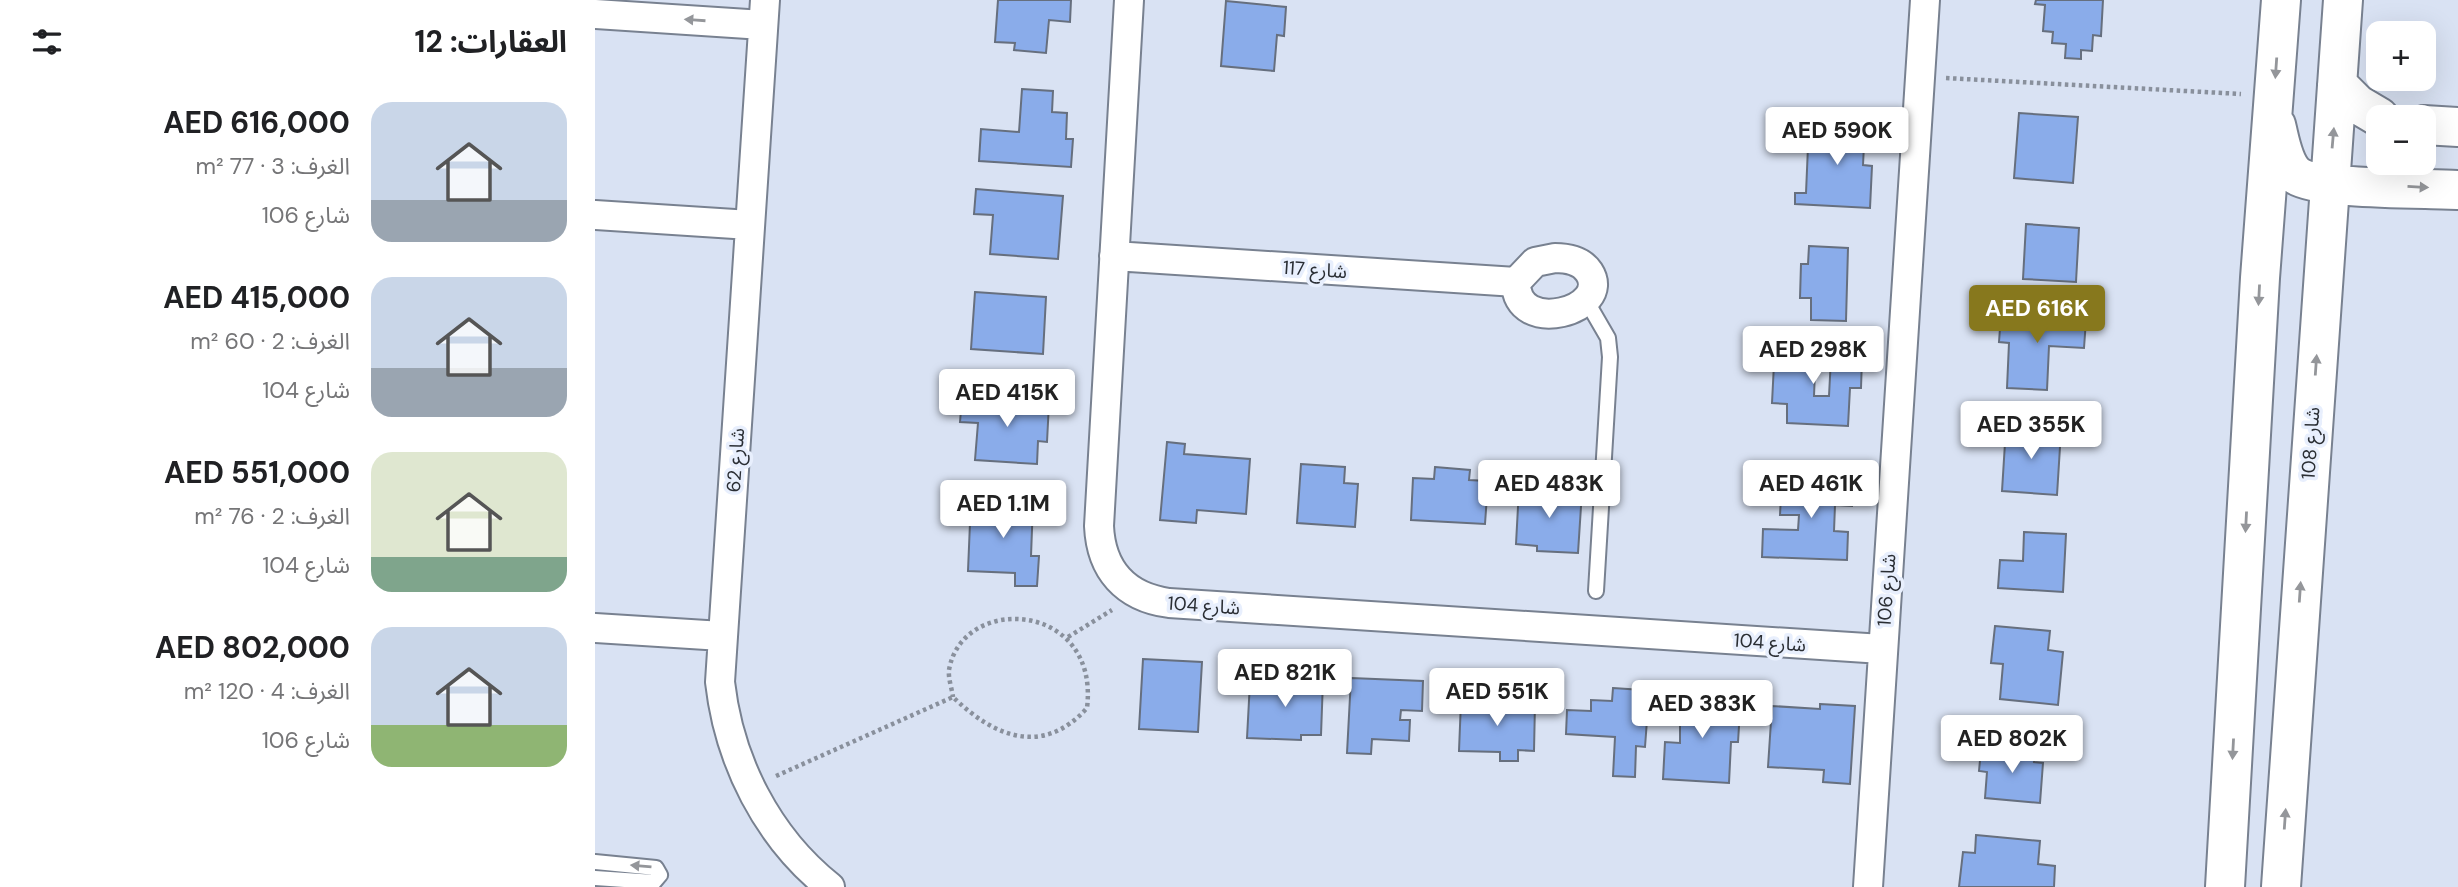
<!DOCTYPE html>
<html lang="ar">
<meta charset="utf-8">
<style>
body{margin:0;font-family:"DM Sans","Noto Sans Arabic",sans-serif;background:#f6f6f6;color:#202124;direction:rtl;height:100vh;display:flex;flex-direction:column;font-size:26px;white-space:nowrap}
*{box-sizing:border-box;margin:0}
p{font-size:23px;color:#757577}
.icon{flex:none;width:38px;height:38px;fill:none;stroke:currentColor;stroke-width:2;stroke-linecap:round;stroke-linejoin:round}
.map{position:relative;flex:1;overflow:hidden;direction:ltr}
.sheet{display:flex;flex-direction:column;background:#fff;width:595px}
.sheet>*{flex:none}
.buttons{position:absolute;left:1771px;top:21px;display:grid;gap:14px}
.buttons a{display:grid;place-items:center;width:70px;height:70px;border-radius:14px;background:#fff;box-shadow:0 7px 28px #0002;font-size:35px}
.price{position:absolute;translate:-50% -60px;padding:0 16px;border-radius:7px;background:#fff;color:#222;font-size:23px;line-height:46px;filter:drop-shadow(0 2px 4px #0008)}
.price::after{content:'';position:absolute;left:50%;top:42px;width:21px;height:16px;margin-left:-10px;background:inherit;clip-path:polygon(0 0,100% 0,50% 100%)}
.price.current{background:#87781d;color:#fff}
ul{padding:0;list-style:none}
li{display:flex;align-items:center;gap:21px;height:175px;padding:0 28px}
li span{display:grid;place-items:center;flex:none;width:196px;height:140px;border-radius:21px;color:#555}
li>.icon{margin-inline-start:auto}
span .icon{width:84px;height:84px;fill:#fffc;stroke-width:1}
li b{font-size:30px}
h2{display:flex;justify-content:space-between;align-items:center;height:84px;padding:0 28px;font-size:30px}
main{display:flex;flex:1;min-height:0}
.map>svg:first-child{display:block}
.building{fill:#8aacea;stroke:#666f7e;stroke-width:2}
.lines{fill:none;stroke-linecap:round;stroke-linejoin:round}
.lane-casing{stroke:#788190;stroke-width:18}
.street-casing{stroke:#788190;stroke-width:32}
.secondary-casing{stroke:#788190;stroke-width:42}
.path{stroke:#89909c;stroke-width:4.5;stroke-dasharray:3.5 3.5;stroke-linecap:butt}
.lane{stroke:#fff;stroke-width:14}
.street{stroke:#fff;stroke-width:28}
.secondary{stroke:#fff;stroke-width:38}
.oneway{fill:#94969a}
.labels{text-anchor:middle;stroke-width:7;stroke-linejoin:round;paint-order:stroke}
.street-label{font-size:19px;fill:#2a2e34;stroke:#e8effd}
</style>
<main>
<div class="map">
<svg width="1863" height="887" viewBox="0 0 1863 887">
<rect width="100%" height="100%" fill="#d9e2f3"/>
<path class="building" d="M 403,0 L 476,0 L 475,22 L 454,20 L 451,53 L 419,50 L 420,43 L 400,42 Z
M 1441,0 L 1508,0 L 1506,36 L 1498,35 L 1497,51 L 1486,50 L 1486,59 L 1470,58 L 1471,44 L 1457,43 L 1458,32 L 1448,31 L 1450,5 L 1440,4 Z
M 631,1 L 691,7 L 689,36 L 682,35 L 679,71 L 626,66 Z
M 427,89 L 458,91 L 457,112 L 472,113 L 471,139 L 478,139 L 476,167 L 384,161 L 386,129 L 424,132 Z
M 1424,113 L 1483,117 L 1478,183 L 1419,178 Z
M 1214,123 L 1270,125 L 1268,165 L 1277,166 L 1275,208 L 1200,204 L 1200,193 L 1211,193 Z
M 381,189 L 468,196 L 463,259 L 395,254 L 398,215 L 379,214 Z
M 1431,224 L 1484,228 L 1481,282 L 1428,279 Z
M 1214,246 L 1253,248 L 1251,321 L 1216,320 L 1216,298 L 1205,298 L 1206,264 L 1213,264 Z
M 380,292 L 451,297 L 448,354 L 376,349 Z
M 1435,308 L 1464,310 L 1464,319 L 1491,320 L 1489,348 L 1454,346 L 1452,390 L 1412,388 L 1414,343 L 1404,342 L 1406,315 L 1435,317 Z
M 1180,344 L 1221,346 L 1219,396 L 1234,396 L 1236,358 L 1267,359 L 1266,388 L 1255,388 L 1253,426 L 1192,423 L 1192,404 L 1177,403 Z
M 367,398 L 454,403 L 452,442 L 443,441 L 442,464 L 380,460 L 383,423 L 365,422 Z
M 1411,427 L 1466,431 L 1462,495 L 1407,491 Z
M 572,442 L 590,444 L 589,454 L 655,459 L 651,514 L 602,510 L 601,523 L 565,520 Z
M 706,464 L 750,467 L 749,483 L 763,484 L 760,527 L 702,523 Z
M 840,467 L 875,470 L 874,480 L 893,481 L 890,524 L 816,520 L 818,478 L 839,479 Z
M 1187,476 L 1258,479 L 1257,506 L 1240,505 L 1239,531 L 1253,532 L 1252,560 L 1167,557 L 1168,529 L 1203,530 L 1204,515 L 1185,515 Z
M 924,488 L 987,491 L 983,553 L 942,551 L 942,546 L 921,544 Z
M 376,499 L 438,503 L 436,556 L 444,556 L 442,586 L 420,586 L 420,573 L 373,571 Z
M 1429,532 L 1471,534 L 1468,592 L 1403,588 L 1405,560 L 1428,561 Z
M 1400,626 L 1455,631 L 1453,650 L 1468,652 L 1463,705 L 1405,699 L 1408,664 L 1396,663 Z
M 548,659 L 607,662 L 603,732 L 544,729 Z
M 680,678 L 728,680 L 726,735 L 706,735 L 706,740 L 652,738 L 655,682 L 679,683 Z
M 756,678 L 828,681 L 827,711 L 806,710 L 805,720 L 815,720 L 814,741 L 777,739 L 776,754 L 752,753 Z
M 1018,688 L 1047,690 L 1045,719 L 1052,720 L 1050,747 L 1041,746 L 1040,777 L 1018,776 L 1020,737 L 971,734 L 972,710 L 996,711 L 996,700 L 1017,701 Z
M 1081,693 L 1130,696 L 1130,710 L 1145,710 L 1143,742 L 1136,742 L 1134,783 L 1068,779 L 1070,742 L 1085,743 L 1085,721 L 1080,721 Z
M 866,701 L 940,703 L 939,751 L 923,750 L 923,761 L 905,761 L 905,752 L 864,751 Z
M 1225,704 L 1260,706 L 1255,784 L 1228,782 L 1229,770 L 1173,767 L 1177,706 L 1225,709 Z
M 1407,746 L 1440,749 L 1439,762 L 1448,763 L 1445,803 L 1390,798 L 1392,772 L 1384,771 L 1386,750 L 1407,752 Z
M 1381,835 L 1445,841 L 1443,864 L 1460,866 L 1459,887 L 1364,887 L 1368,852 L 1380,853 Z"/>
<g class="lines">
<defs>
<path id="lane" d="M 991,300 L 1013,338 L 1015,357 L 1001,591
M 0,862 L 61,868 L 65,875 L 59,882 L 0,878"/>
<path id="street" d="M 170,0 L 125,682 C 134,761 172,837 235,887
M 534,0 L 504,526 C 506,570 530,597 574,603 L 1287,649
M 0,14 L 168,25
M 0,215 L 155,225
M 519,256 L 921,282
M 960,258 C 973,258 986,260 994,272 C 1019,310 920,338 921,282 L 940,262 Z
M 0,628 L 127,636
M 1273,887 L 1330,0"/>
<path id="secondary" d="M 1742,84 L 1762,104 L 1784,117
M 1681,125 C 1685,140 1688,164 1701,175 C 1721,190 1832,188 1863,190
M 1829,125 L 1863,127
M 1630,887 L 1665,278 L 1686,0
M 1686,887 L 1748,0"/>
</defs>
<use href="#lane" class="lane-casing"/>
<use href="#street" class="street-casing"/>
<use href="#secondary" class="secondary-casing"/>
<path class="path" d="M 1351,78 L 1646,94
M 473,637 L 517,610
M 181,776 L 358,697 C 399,737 448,757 492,708 C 505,601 367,593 354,670 C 353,678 357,689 358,697"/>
<use href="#lane" class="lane"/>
<use href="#street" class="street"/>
<use href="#secondary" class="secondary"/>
</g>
<defs><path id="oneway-solid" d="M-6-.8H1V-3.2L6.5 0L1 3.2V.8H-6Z" transform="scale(1.75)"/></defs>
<g class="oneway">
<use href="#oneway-solid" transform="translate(100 20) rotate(-176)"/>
<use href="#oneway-solid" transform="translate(1681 68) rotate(94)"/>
<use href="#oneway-solid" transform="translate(1738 138) rotate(-85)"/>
<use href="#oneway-solid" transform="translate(1823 187) rotate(3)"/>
<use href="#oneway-solid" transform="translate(1664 295) rotate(93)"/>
<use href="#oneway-solid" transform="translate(1721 365) rotate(-86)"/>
<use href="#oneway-solid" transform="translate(1651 522) rotate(93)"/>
<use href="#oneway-solid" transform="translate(1705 592) rotate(-86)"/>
<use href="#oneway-solid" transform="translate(1638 749) rotate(93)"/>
<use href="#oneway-solid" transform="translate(1690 819) rotate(-86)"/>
<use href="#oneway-solid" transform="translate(46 866) rotate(-175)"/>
</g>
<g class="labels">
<g class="street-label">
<text transform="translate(720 269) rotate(4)" y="7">شارع 117</text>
<text transform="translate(1715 443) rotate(-86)" y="7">شارع 108</text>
<text transform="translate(140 460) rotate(-86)" y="7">شارع 62</text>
<text transform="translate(1291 590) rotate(-86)" y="7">شارع 106</text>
<text transform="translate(609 605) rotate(4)" y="7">شارع 104</text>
<text transform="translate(1175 642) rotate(4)" y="7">شارع 104</text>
</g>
</g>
</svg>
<div class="buttons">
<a>+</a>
<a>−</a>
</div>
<b class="price" style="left:1242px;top:167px">AED 590K</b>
<b class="price current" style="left:1442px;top:345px">AED 616K</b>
<b class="price" style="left:1218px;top:386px">AED 298K</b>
<b class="price" style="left:412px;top:429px">AED 415K</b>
<b class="price" style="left:1436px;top:461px">AED 355K</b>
<b class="price" style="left:954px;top:520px">AED 483K</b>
<b class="price" style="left:1216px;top:520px">AED 461K</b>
<b class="price" style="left:408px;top:540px">AED 1.1M</b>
<b class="price" style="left:690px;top:709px">AED 821K</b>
<b class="price" style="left:902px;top:728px">AED 551K</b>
<b class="price" style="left:1107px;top:740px">AED 383K</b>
<b class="price" style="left:1417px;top:775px">AED 802K</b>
</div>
<section class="sheet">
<h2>العقارات: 12<svg class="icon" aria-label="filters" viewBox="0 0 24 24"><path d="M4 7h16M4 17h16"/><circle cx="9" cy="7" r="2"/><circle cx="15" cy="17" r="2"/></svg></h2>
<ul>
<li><span style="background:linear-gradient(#c9d6e8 70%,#9aa5b1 0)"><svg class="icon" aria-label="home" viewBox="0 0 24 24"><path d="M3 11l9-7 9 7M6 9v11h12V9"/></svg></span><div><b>AED 616,000</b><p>الغرف: 3 · 77 m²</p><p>شارع 106</p></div></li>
<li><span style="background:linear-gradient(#c9d6e8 65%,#9aa5b1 0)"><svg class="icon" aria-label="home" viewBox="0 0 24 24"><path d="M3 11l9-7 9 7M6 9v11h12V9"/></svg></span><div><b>AED 415,000</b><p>الغرف: 2 · 60 m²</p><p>شارع 104</p></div></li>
<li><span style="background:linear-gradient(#dfe7d0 75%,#7fa58c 0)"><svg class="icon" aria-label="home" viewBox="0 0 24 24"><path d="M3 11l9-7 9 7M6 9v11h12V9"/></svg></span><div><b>AED 551,000</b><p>الغرف: 2 · 76 m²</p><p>شارع 104</p></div></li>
<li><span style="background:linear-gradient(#c9d6e8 70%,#8fb573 0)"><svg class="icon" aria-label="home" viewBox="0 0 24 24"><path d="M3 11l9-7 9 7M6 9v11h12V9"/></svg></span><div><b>AED 802,000</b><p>الغرف: 4 · 120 m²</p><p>شارع 106</p></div></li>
</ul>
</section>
</main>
